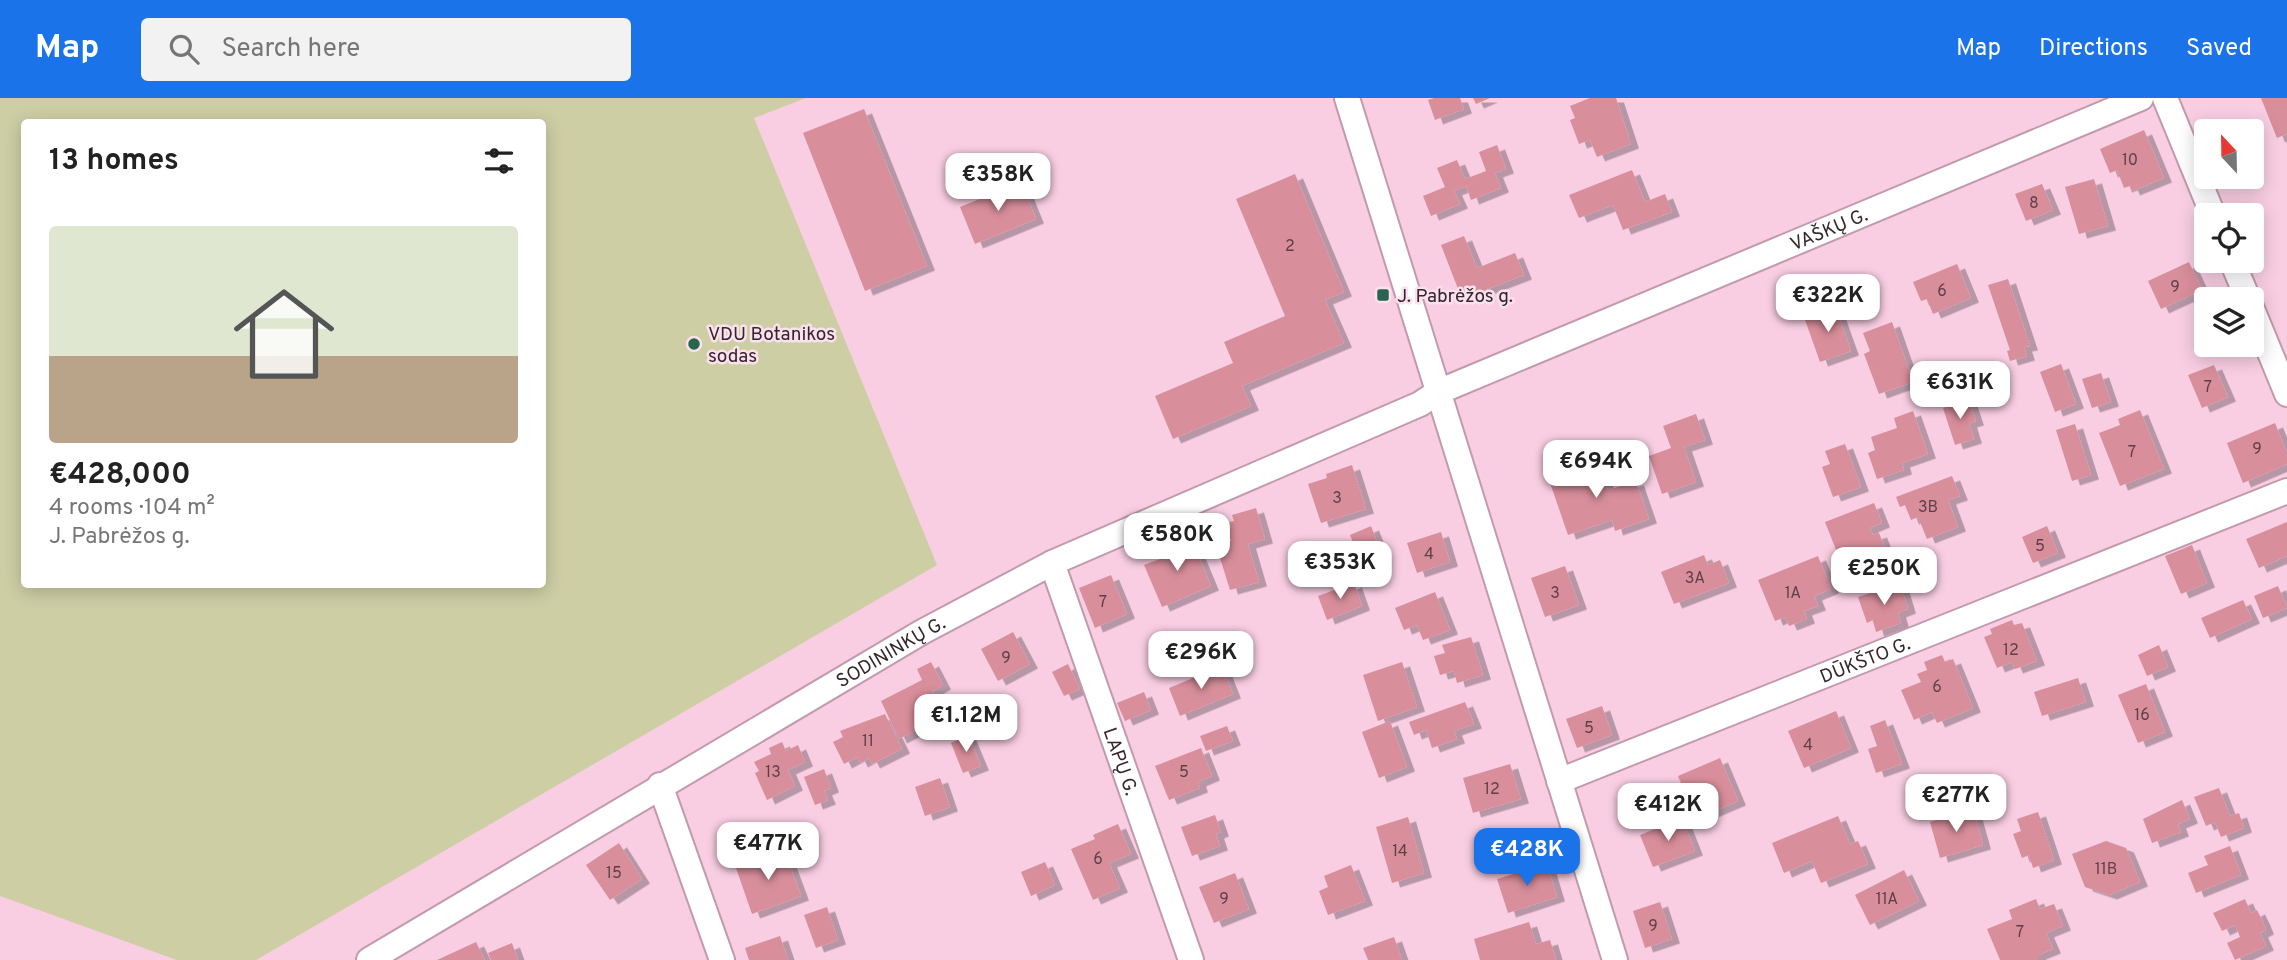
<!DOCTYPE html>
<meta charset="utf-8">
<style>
body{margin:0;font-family:Overpass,sans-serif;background:#f2f2f2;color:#222;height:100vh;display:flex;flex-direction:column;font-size:26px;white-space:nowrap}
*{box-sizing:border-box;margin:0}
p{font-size:23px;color:#767676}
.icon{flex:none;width:38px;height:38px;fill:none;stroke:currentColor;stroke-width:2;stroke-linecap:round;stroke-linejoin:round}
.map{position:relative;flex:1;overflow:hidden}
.sheet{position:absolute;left:21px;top:21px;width:525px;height:469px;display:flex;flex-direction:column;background:#fff;border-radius:7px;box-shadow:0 4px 18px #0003}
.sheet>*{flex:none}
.needle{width:46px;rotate:338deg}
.fabs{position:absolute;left:2194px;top:21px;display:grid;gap:14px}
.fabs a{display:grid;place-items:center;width:70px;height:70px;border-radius:7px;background:#fff;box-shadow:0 4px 18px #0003;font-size:35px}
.price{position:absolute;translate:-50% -60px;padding:0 16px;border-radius:14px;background:#fff;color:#222;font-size:23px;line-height:46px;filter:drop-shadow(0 2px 4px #0008)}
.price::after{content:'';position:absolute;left:50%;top:42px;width:21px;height:16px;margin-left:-10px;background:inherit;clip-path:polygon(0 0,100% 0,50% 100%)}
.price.selected{background:#1a73e8;color:#fff}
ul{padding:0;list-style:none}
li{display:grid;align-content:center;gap:14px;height:371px;padding:0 28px}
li+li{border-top:2px solid #e0e0e0}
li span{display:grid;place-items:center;height:217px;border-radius:7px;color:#555}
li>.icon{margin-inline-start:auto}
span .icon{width:126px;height:126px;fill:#fffc;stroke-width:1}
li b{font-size:30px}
h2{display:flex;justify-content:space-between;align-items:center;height:84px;padding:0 28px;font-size:30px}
header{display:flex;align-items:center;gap:42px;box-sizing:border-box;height:98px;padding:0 35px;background:#1a73e8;color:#fff}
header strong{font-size:33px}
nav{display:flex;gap:38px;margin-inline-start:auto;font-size:24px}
.search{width:490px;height:63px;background:#f2f2f2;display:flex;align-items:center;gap:18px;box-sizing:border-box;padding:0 24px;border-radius:7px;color:#767676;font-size:26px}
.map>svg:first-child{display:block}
.green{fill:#cdcea4;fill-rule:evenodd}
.building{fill:#d88e9b;filter:url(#shadow)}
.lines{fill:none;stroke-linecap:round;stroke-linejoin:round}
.minor-casing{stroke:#c29aad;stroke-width:28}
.minor{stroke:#fff;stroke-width:24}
.poi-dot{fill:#286450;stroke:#fbe1ed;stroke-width:2.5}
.labels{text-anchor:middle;stroke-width:5;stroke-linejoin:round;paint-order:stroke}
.number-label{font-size:16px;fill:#5e3f48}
.street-label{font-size:19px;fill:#35252d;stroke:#fbe1ed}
.poi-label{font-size:19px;fill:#35252d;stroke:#fbe1ed;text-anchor:start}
</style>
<header>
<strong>Map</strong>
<div class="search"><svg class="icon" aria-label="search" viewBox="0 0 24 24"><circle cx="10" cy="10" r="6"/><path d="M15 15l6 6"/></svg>Search here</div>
<nav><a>Map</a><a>Directions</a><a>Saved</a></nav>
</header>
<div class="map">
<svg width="2287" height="862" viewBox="0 0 2287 862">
<defs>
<filter id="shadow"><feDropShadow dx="8" dy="4.5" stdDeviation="0" flood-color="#0004"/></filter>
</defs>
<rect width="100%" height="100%" fill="#f9cee3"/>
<path class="green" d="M 0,0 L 806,0 L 754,20 L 937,467 L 256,862 L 177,862 L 0,798 ZM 24,24 L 542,24 L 542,486 L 24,486 Z"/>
<path class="building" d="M 1434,0 L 1460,0 L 1464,11 L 1435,22 L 1428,2 Z
M 1473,0 L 1490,0 L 1476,6 Z
M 1590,0 L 1616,0 L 1631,46 L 1597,59 L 1590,42 L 1579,46 L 1570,22 L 1575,20 L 1570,8 Z
M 2261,0 L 2287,0 L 2287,36 L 2277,40 Z
M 864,11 L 927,168 L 865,193 L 803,35 Z
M 2144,32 L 2164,80 L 2132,93 L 2130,88 L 2124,90 L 2117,72 L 2110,75 L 2100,51 Z
M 1497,47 L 1506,71 L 1495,75 L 1501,90 L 1471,102 L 1466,88 L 1454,93 L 1460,106 L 1431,118 L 1423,98 L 1445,89 L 1437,70 L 1457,62 L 1465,81 L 1486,73 L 1479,54 Z
M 1632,72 L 1645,104 L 1665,96 L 1672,114 L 1623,132 L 1613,107 L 1579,120 L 1569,97 Z
M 1295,76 L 1344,194 L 1325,202 L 1344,245 L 1242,288 L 1251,308 L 1173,341 L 1155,298 L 1233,265 L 1224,244 L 1285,218 L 1236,101 Z
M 2094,81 L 2108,128 L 2079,136 L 2065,89 Z
M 1021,84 L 1036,121 L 975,146 L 960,109 Z
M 2042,86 L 2053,112 L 2026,123 L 2015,96 Z
M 1464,138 L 1477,170 L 1515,155 L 1524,177 L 1462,201 L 1441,147 Z
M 2189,164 L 2202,192 L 2161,211 L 2148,183 Z
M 1957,166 L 1971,200 L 1933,216 L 1927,201 L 1921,203 L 1913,184 Z
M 2008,181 L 2030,248 L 2024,249 L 2027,258 L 2010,263 L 2007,253 L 2010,252 L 1988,187 Z
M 1835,208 L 1851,253 L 1820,264 L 1804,219 Z
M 1892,224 L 1913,284 L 1879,296 L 1864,256 L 1870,253 L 1863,235 Z
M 2061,266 L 2076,306 L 2055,314 L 2040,274 Z
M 2214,267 L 2228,299 L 2202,310 L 2188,277 Z
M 2101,275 L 2111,304 L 2092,310 L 2082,281 Z
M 1969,302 L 1976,323 L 1969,325 L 1974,341 L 1955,347 L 1943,310 Z
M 2140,312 L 2164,371 L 2120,388 L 2099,335 L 2120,327 L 2118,321 Z
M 1913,313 L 1928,356 L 1902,365 L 1904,372 L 1877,381 L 1868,355 L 1875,352 L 1871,339 L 1897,330 L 1894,320 Z
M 1696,316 L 1705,342 L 1684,349 L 1696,384 L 1662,396 L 1649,358 L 1671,350 L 1663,328 Z
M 2275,325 L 2287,355 L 2287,366 L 2243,385 L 2227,345 Z
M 2075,326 L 2091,377 L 2072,383 L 2056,332 Z
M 1845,346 L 1861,389 L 1833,399 L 1822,369 L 1830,366 L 1825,353 Z
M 1598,362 L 1608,392 L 1636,383 L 1649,421 L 1615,433 L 1612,422 L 1568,437 L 1548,379 Z
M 1352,367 L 1366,411 L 1321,425 L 1308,386 L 1327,380 L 1326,376 Z
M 1952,378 L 1960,398 L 1948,402 L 1958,429 L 1927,441 L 1918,419 L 1911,422 L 1905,407 L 1900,409 L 1896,399 Z
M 1874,405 L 1882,425 L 1870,430 L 1873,437 L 1879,435 L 1885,450 L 1842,467 L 1825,424 Z
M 1256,410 L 1265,441 L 1248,446 L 1259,484 L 1230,492 L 1216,447 L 1231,443 L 1225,425 L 1234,423 L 1232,417 Z
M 2287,424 L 2287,458 L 2259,470 L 2246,441 Z
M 1371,428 L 1382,456 L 1361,464 L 1350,437 Z
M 2047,428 L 2058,455 L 2033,465 L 2022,439 Z
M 1441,434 L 1450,464 L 1417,475 L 1407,445 Z
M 1191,440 L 1211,488 L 1162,509 L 1144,467 L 1160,461 L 1158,454 Z
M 2192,447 L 2207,485 L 2181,496 L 2165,458 Z
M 1704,457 L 1708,467 L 1720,462 L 1729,485 L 1674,506 L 1661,474 Z
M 1818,458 L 1831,491 L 1814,498 L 1818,508 L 1804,513 L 1807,521 L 1789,528 L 1785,519 L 1775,523 L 1758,482 Z
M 1565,468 L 1579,507 L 1545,519 L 1531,480 Z
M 1111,477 L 1127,516 L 1095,530 L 1079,490 Z
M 1354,485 L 1362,508 L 1327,522 L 1318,498 Z
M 1900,485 L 1908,511 L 1898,515 L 1901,525 L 1876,534 L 1873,522 L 1867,525 L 1858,499 Z
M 2278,488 L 2287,510 L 2263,520 L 2254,498 Z
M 1435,494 L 1450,532 L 1423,542 L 1417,527 L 1404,532 L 1395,510 Z
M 2243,502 L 2252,521 L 2210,540 L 2201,520 Z
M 2012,522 L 2014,527 L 2022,525 L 2037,563 L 2015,571 L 2012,564 L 1997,570 L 1984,539 L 1992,536 L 1990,531 Z
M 1013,534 L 1030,566 L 998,583 L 981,551 Z
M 1471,539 L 1483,577 L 1457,585 L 1454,573 L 1440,577 L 1434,558 L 1445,555 L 1442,547 Z
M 2159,547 L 2168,569 L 2147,578 L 2138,557 Z
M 1942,557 L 1945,564 L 1953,561 L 1973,610 L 1937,625 L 1932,614 L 1914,622 L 1901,592 L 1921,584 L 1917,576 L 1927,572 L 1924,564 Z
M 931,564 L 943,587 L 933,593 L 945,618 L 899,641 L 881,603 L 922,582 L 917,571 Z
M 1402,564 L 1417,609 L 1378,623 L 1363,577 Z
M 1068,566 L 1080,591 L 1064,598 L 1052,574 Z
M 1222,568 L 1233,596 L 1180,618 L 1169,590 Z
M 2078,580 L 2086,604 L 2042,618 L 2034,594 Z
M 2146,586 L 2165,634 L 2138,645 L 2118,597 Z
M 1144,594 L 1151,612 L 1125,623 L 1117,605 Z
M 1465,604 L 1474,626 L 1454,633 L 1457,641 L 1432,650 L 1426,632 L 1414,637 L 1409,624 Z
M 1602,608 L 1612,637 L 1577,650 L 1566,621 Z
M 1836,613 L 1851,650 L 1804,670 L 1788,633 Z
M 885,616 L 902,651 L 872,666 L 869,660 L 860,665 L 857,659 L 844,666 L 833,644 L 843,639 L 840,633 Z
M 1885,622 L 1902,666 L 1876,675 L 1868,651 L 1877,648 L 1870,628 Z
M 1390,623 L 1407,669 L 1379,680 L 1362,634 Z
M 1227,628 L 1233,643 L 1206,653 L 1200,638 Z
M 968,637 L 981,668 L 963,675 L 951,645 Z
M 782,644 L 786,653 L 798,647 L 805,664 L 788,672 L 795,688 L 767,702 L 755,675 L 759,673 L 754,664 L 771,656 L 769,650 Z
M 1201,650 L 1212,678 L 1198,684 L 1200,690 L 1169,702 L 1155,668 Z
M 1720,660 L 1738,703 L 1696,721 L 1678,678 Z
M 1510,666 L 1521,701 L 1473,715 L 1463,680 Z
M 824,671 L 831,690 L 824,693 L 828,702 L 815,707 L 804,679 Z
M 940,680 L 950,709 L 925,718 L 915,689 Z
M 2219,690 L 2230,718 L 2239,715 L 2244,730 L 2221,739 L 2215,724 L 2206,728 L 2194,699 Z
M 2182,702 L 2190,721 L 2178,726 L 2181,734 L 2152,745 L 2143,721 Z
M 1973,711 L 1983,747 L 1940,760 L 1930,724 Z
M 2038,714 L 2054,762 L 2033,770 L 2029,757 L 2022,760 L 2013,736 L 2021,733 L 2017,721 Z
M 1215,717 L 1221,734 L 1216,736 L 1220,748 L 1192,758 L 1181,729 Z
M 1838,718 L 1850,746 L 1858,743 L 1868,766 L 1821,785 L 1812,763 L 1784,775 L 1772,745 Z
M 1408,719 L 1424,775 L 1392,785 L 1376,729 Z
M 1682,720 L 1695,753 L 1653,769 L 1640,737 Z
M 1118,726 L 1131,756 L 1109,765 L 1120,790 L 1093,802 L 1071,751 L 1095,741 L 1093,737 Z
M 2106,743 L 2126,750 L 2140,784 L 2109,797 L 2085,789 L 2072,756 Z
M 619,745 L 642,781 L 610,802 L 586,767 Z
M 2230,748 L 2241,777 L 2196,795 L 2188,775 L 2208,767 L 2204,758 Z
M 784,752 L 801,798 L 752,816 L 736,770 Z
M 1045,764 L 1055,787 L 1031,798 L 1021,774 Z
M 1547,766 L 1557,799 L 1508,815 L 1497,781 Z
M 1351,767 L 1365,803 L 1328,817 L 1319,793 L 1328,789 L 1324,778 Z
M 1904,772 L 1919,803 L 1870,827 L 1855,797 Z
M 1235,775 L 1249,811 L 1214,825 L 1199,789 Z
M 2036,801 L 2040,811 L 2054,806 L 2063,828 L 2046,835 L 2053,851 L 2038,857 L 2038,862 L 2000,862 L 1987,831 L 2012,821 L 2009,812 Z
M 2245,801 L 2251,815 L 2257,812 L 2262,822 L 2266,832 L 2260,835 L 2266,848 L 2235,862 L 2227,845 L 2240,839 L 2235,827 L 2222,833 L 2213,815 Z
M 1660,804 L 1672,841 L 1645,850 L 1633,813 Z
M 827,809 L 838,842 L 816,850 L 804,817 Z
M 1529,824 L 1536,846 L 1550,842 L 1556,862 L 1480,862 L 1474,841 Z
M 780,838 L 788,862 L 749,862 L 745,850 Z
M 1394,839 L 1402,862 L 1368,862 L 1363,850 Z
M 476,844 L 485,862 L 437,862 Z
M 512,845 L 518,862 L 491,862 L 488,855 Z"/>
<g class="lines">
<defs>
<g id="minor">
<path d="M 1347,0 L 1615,862"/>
<path d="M 2165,0 L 2213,117"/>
<path d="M 2232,163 L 2248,201"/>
<path d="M 2252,211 L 2287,296"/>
<path id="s1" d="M 1052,465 L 1191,862"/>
<path id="s2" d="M 1559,683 L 2287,393"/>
<path d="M 660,687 L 722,862"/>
<path id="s3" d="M 369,862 L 922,534 L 1052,465 L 1420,306 L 1438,294 L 2141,0"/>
</g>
</defs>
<use href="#minor" class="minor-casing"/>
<use href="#minor" class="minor"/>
</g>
<g class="poi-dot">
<rect x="1376" y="190" width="14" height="14" rx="3.5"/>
<circle cx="694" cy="246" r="7"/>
</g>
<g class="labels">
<g class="number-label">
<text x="2130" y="67">10</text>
<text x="2034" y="110">8</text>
<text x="1290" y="153">2</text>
<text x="2175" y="194">9</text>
<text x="1942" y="198">6</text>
<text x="2208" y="294">7</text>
<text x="2257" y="356">9</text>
<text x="2132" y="359">7</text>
<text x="1337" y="405">3</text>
<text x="1928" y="414">3B</text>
<text x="2040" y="453">5</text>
<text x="1429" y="461">4</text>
<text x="1695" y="485">3A</text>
<text x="1555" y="500">3</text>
<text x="1793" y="500">1A</text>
<text x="1103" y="509">7</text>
<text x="2011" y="557">12</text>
<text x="1006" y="565">9</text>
<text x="1937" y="594">6</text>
<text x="2142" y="622">16</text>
<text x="1589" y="635">5</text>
<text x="868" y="648">11</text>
<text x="1808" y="652">4</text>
<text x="773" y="679">13</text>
<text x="1184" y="679">5</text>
<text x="1492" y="696">12</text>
<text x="1400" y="758">14</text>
<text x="1098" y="766">6</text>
<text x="2106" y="776">11B</text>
<text x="614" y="780">15</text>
<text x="1224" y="806">9</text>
<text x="1887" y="806">11A</text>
<text x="1653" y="833">9</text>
<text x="2020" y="839">7</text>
</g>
<g class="street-label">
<text dy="7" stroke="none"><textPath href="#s3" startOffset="1636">VAŠKŲ G.</textPath></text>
<text dy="7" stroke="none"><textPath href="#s3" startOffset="606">SODININKŲ G.</textPath></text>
<text dy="7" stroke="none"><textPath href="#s2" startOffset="329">DŪKŠTO G.</textPath></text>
<text dy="7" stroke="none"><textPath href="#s1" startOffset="210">LAPŲ G.</textPath></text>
</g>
<g class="poi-label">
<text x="1397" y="204">J. Pabrėžos g.</text>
<text x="708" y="242">VDU Botanikos<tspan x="708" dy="22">sodas</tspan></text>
</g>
</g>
</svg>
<div class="fabs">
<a><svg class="needle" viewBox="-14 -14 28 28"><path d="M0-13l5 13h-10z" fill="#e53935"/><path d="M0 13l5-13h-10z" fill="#767676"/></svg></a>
<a><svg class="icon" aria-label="locate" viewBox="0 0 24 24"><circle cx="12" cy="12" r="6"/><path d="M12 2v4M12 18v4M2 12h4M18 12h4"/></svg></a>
<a><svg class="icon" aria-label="layers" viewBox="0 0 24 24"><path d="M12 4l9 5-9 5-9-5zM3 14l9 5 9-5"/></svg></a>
</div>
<b class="price" style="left:998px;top:115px">€358K</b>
<b class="price" style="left:1828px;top:236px">€322K</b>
<b class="price" style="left:1960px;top:323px">€631K</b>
<b class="price" style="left:1596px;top:402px">€694K</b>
<b class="price" style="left:1177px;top:475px">€580K</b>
<b class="price" style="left:1340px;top:503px">€353K</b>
<b class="price" style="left:1884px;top:509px">€250K</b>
<b class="price" style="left:1201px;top:593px">€296K</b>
<b class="price" style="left:966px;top:656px">€1.12M</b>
<b class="price" style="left:1956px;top:736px">€277K</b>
<b class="price" style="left:1668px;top:745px">€412K</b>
<b class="price" style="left:768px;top:784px">€477K</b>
<b class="price selected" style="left:1527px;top:790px">€428K</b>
<section class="sheet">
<h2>13 homes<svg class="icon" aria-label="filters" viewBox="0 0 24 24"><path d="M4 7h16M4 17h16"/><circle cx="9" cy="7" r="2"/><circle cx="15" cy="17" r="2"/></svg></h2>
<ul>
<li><span style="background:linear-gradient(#dfe7d0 60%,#b9a48a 0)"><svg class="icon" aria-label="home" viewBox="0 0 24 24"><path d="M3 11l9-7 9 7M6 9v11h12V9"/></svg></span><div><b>€428,000</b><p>4 rooms · 104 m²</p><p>J. Pabrėžos g.</p></div></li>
</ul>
</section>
</div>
